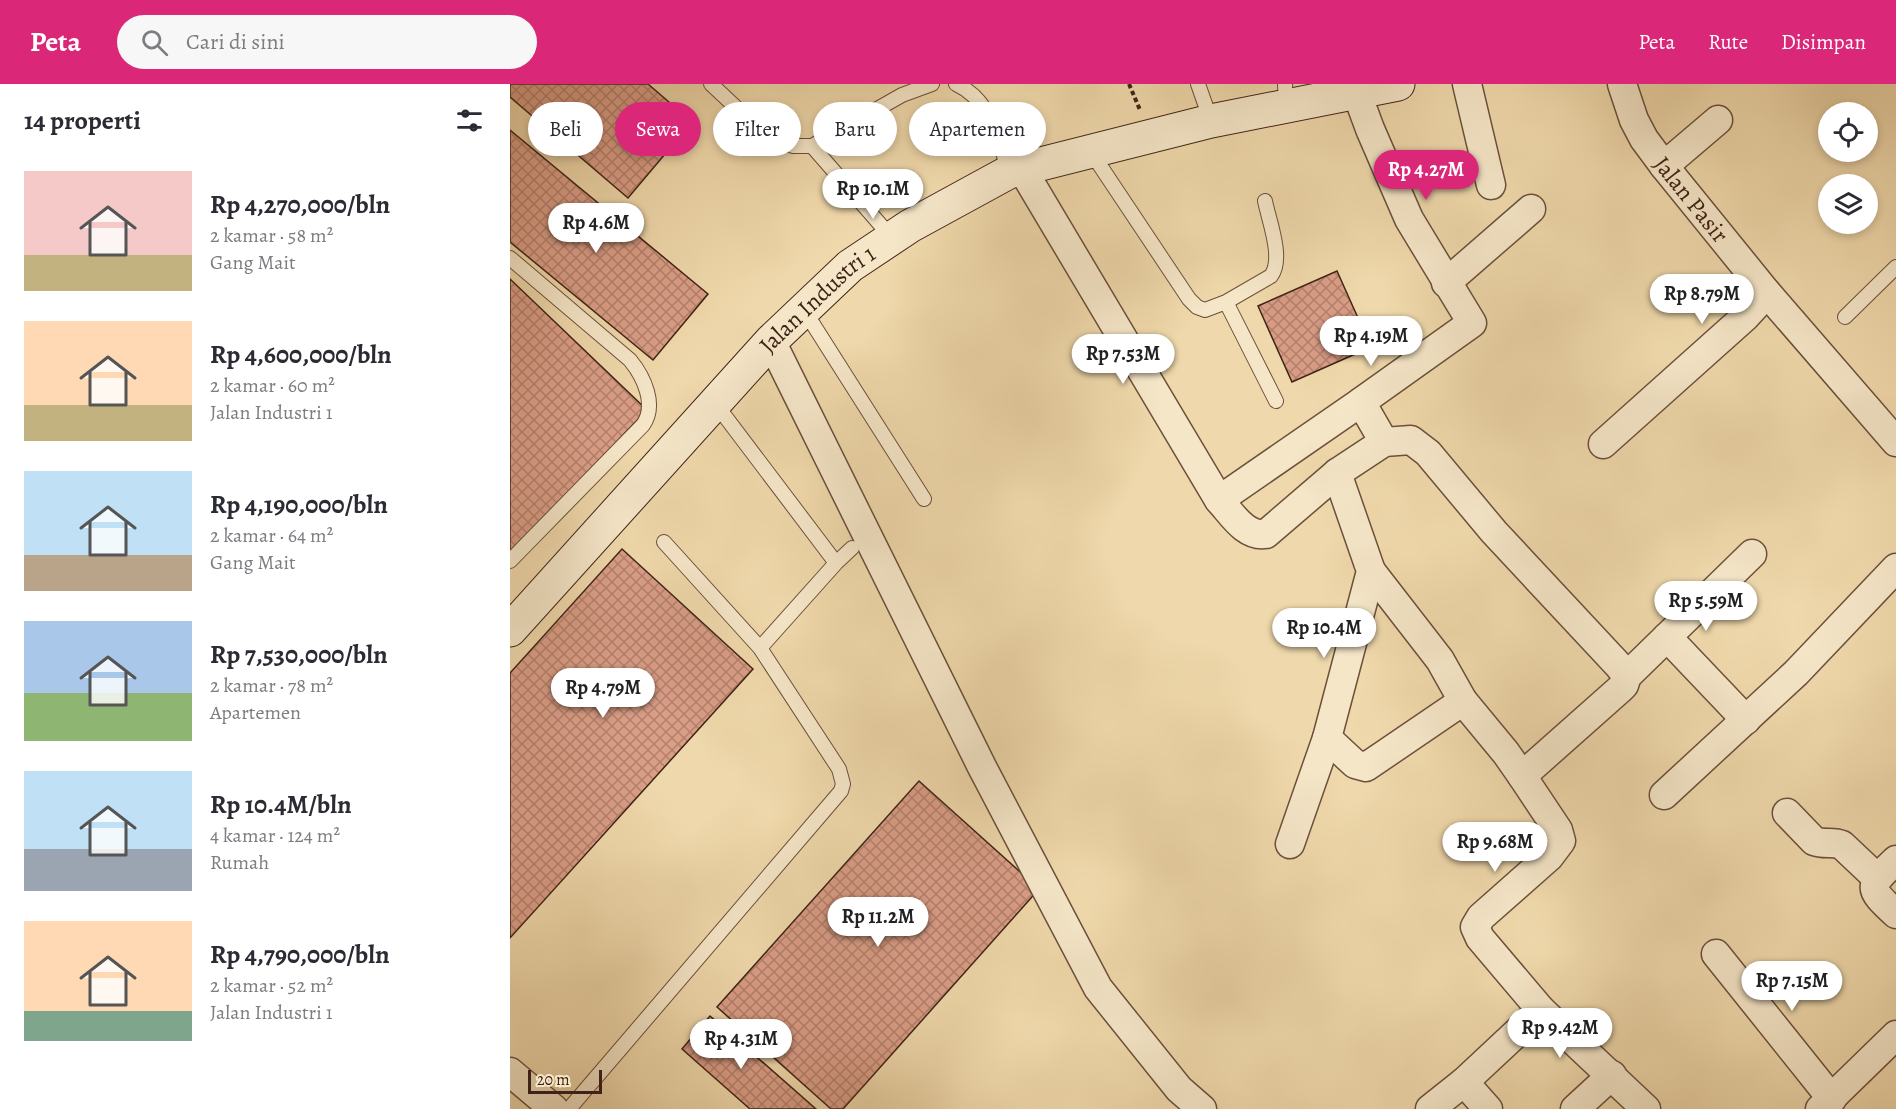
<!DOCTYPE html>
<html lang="id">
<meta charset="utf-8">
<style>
body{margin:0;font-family:Alegreya,serif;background:#f7f7f7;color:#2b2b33;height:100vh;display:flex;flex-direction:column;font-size:22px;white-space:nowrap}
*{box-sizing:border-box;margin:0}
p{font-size:20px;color:#7c7c81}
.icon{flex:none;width:33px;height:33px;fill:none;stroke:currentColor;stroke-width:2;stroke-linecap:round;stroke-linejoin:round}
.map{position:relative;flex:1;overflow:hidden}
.sheet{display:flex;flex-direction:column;background:#fff;width:510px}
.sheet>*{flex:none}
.hud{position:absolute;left:18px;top:18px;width:570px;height:54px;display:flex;gap:12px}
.fabs{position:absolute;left:1308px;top:18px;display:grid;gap:12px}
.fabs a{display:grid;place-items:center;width:60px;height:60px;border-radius:50%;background:#fff;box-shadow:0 3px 9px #0003;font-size:30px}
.scale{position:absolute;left:18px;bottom:15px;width:74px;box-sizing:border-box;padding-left:6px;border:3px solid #3f2317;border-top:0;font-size:16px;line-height:21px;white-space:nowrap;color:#3f2317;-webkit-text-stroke:4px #f5e6c8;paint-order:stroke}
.price{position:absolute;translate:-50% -51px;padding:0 14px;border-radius:21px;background:#fff;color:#222;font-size:20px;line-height:39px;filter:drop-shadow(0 2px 3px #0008)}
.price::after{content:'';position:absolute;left:50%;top:36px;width:18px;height:14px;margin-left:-9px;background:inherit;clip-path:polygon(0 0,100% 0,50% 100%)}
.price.current{background:#db2777;color:#fff}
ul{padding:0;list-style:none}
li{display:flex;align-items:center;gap:18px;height:150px;padding:0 24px}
li span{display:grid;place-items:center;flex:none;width:168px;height:120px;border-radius:0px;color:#555}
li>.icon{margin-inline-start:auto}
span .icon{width:72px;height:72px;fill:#fffc;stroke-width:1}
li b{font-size:26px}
h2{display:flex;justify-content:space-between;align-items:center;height:72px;padding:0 24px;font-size:26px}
.pill{padding:0 21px;border-radius:27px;background:#fff;box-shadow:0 3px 9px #0003;font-size:21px;line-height:54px}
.pill.current{background:#db2777;color:#fff}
header{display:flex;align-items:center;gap:36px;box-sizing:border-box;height:84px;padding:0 30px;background:#db2777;color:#fff}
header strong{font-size:28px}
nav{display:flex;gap:33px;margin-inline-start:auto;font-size:21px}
.search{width:420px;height:54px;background:#f7f7f7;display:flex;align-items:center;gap:15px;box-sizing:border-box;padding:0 21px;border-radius:33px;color:#7c7c81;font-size:22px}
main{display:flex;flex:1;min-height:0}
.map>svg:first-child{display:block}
.building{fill:url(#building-cross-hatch);stroke:#3f2317;stroke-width:1.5}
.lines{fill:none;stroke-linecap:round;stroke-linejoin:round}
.lane-casing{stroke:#6b503c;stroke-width:16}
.street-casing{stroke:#6b503c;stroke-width:31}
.secondary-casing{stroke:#3f2317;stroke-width:35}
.path{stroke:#3f2317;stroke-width:4;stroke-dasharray:4.5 3;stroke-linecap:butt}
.lane{stroke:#f5e6c8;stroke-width:14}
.street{stroke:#f5e6c8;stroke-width:28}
.secondary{stroke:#f5e6c8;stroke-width:33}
.labels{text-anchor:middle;stroke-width:4.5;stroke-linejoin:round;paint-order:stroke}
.street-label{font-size:24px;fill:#3f2317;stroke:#f5e6c8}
</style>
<header>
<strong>Peta</strong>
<div class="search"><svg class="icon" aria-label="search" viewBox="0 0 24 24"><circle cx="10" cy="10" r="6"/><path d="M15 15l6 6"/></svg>Cari di sini</div>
<nav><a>Peta</a><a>Rute</a><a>Disimpan</a></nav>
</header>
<main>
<section class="sheet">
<h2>14 properti<svg class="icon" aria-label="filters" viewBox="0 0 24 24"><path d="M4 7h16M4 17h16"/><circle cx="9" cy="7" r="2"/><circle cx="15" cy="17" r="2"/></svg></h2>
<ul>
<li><span style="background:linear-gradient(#f6c9c9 70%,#c2b280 0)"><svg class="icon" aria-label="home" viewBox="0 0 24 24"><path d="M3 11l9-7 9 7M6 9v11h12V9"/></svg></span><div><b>Rp 4,270,000/bln</b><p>2 kamar · 58 m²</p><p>Gang Mait</p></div></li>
<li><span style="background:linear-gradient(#ffd9b3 70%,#c2b280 0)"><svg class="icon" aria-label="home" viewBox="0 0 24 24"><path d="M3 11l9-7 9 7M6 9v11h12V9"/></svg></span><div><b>Rp 4,600,000/bln</b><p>2 kamar · 60 m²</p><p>Jalan Industri 1</p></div></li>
<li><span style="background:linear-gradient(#bfe0f5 70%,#b9a48a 0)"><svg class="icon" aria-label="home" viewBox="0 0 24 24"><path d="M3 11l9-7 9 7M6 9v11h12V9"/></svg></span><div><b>Rp 4,190,000/bln</b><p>2 kamar · 64 m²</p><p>Gang Mait</p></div></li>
<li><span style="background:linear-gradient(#a9c7e8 60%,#8fb573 0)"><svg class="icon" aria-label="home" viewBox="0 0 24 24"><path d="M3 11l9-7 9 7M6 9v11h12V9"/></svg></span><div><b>Rp 7,530,000/bln</b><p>2 kamar · 78 m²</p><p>Apartemen</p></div></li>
<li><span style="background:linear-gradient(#bfe0f5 65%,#9aa5b1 0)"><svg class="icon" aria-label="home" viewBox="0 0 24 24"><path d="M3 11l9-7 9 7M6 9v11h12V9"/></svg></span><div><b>Rp 10.4M/bln</b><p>4 kamar · 124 m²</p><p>Rumah</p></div></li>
<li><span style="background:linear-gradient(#ffd9b3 75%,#7fa58c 0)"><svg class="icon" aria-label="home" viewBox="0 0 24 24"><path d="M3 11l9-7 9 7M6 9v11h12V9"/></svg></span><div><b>Rp 4,790,000/bln</b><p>2 kamar · 52 m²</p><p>Jalan Industri 1</p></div></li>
</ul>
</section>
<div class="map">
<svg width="1386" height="1025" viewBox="0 0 1386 1025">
<defs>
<pattern id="building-cross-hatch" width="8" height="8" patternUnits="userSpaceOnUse" patternTransform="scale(1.5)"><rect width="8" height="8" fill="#da9d86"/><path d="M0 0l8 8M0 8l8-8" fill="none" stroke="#b2806d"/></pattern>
</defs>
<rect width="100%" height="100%" fill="#efd8ab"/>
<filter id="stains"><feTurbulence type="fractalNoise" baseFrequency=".00333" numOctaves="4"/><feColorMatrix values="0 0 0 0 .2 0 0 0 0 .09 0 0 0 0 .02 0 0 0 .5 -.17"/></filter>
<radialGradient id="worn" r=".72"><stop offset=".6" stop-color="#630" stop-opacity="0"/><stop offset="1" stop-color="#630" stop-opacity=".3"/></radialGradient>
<path class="building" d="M 0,0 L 138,0 L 182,38 L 118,114 L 0,13 Z
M 0,46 L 198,210 L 143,276 L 0,158 Z
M 827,187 L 861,263 L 782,298 L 748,222 Z
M 0,195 L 137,326 L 0,469 Z
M 112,465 L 243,585 L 0,854 L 0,589 Z
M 409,697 L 529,805 L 333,1025 L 321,1025 L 207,923 Z
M 200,932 L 306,1025 L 240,1025 L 172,965 Z"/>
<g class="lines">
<defs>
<path id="lane" d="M 201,0 L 234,31 L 262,52 L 283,62 L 302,62 L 392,11 L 422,0
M 446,0 C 481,16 488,54 499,88
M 688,0 L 701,37
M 775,0 L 776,22
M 302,62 L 382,154
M 581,68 L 679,215 L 687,223 L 695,226 L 716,218 L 761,192 C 774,175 759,137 755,117
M 0,174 L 120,276 C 134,293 147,321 133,341 L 0,477
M 716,218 L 766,317
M 294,226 L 414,415
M 1335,233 L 1386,183
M 205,319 L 326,479
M 154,458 L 250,564
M 59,1025 L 331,707 L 333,700 L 329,685 L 250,564 L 326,479 L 342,464"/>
<g id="street">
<path d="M 957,0 L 981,101"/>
<path id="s1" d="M 1112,0 L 1124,36 L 1134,55 L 1154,82 L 1257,209 L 1386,358"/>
<path d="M 846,7 L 860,45 L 899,135 L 962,239 L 851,318 L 874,358"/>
<path d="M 1154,82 L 1208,36"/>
<path d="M 512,85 L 709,416 C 722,430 735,453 756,450 L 827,389 L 874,358 L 901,356 L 918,369 L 984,448 L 1109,582 L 1117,592"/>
<path d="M 936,199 L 1021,125"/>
<path d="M 261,257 L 472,683 L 588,904 L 669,1005 L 692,1025"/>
<path d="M 1093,360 L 1235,233 L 1257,209"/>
<path d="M 709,416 L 851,318"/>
<path d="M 861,487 L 930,576 L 953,617"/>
<path d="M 1157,553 L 1236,636"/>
<path d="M 817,654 L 845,680 L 856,683 L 953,617 L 996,669 L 1012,692"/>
<path d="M 1154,711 L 1286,589 L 1386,484"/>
<path d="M 1277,729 L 1304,757 C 1314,761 1323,757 1332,761 L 1367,794"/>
<path d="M 780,760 L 817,654 L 861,487 L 827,389"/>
<path d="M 1386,776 C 1358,803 1357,803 1386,830"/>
<path d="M 1206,870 L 1322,1015"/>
<path d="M 0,988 L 44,1025"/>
<path d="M 954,998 L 978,1025"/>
<path d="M 920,1025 L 954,998 L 1031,926"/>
<path d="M 1065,1025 L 1102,991"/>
<path d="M 1136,1025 L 1031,926 L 970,854 L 965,843 L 971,833 L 1039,773 L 1051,757 L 1048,746 L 1012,692 L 1110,605 L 1114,601 L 1117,592 L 1242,470"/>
<path d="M 1310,1025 L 1386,951"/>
</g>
<g id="secondary">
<path id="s2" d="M 0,546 L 261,257 L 340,182 L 400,142 L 499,88 L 701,37 L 888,0"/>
</g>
</defs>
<use href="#lane" class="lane-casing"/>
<use href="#street" class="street-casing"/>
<use href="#secondary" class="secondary-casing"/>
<path class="path" d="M 619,0 L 630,26"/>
<use href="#lane" class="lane"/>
<use href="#street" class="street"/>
<use href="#secondary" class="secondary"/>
</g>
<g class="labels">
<g class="street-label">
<text dy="8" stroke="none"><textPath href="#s1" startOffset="136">Jalan Pasir</textPath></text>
<text dy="8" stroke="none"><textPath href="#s2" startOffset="452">Jalan Industri 1</textPath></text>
</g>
</g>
<rect width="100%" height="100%" filter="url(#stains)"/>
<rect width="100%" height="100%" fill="url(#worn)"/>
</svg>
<div class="fabs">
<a><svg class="icon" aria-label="locate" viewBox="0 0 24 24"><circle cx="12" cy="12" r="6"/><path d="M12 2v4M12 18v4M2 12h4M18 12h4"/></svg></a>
<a><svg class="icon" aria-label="layers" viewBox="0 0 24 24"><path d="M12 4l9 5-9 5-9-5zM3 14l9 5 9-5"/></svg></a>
</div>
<div class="scale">20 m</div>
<b class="price current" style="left:916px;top:117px">Rp 4.27M</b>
<b class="price" style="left:363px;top:136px">Rp 10.1M</b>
<b class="price" style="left:86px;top:170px">Rp 4.6M</b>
<b class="price" style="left:1192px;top:241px">Rp 8.79M</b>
<b class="price" style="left:861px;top:283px">Rp 4.19M</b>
<b class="price" style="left:613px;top:301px">Rp 7.53M</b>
<b class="price" style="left:1196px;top:548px">Rp 5.59M</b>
<b class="price" style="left:814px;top:575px">Rp 10.4M</b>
<b class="price" style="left:93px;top:635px">Rp 4.79M</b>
<b class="price" style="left:985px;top:789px">Rp 9.68M</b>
<b class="price" style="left:368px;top:864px">Rp 11.2M</b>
<b class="price" style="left:1282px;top:928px">Rp 7.15M</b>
<b class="price" style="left:1050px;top:975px">Rp 9.42M</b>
<b class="price" style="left:231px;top:986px">Rp 4.31M</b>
<div class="hud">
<a class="pill">Beli</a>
<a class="pill current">Sewa</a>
<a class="pill">Filter</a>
<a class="pill">Baru</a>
<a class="pill">Apartemen</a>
</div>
</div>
</main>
